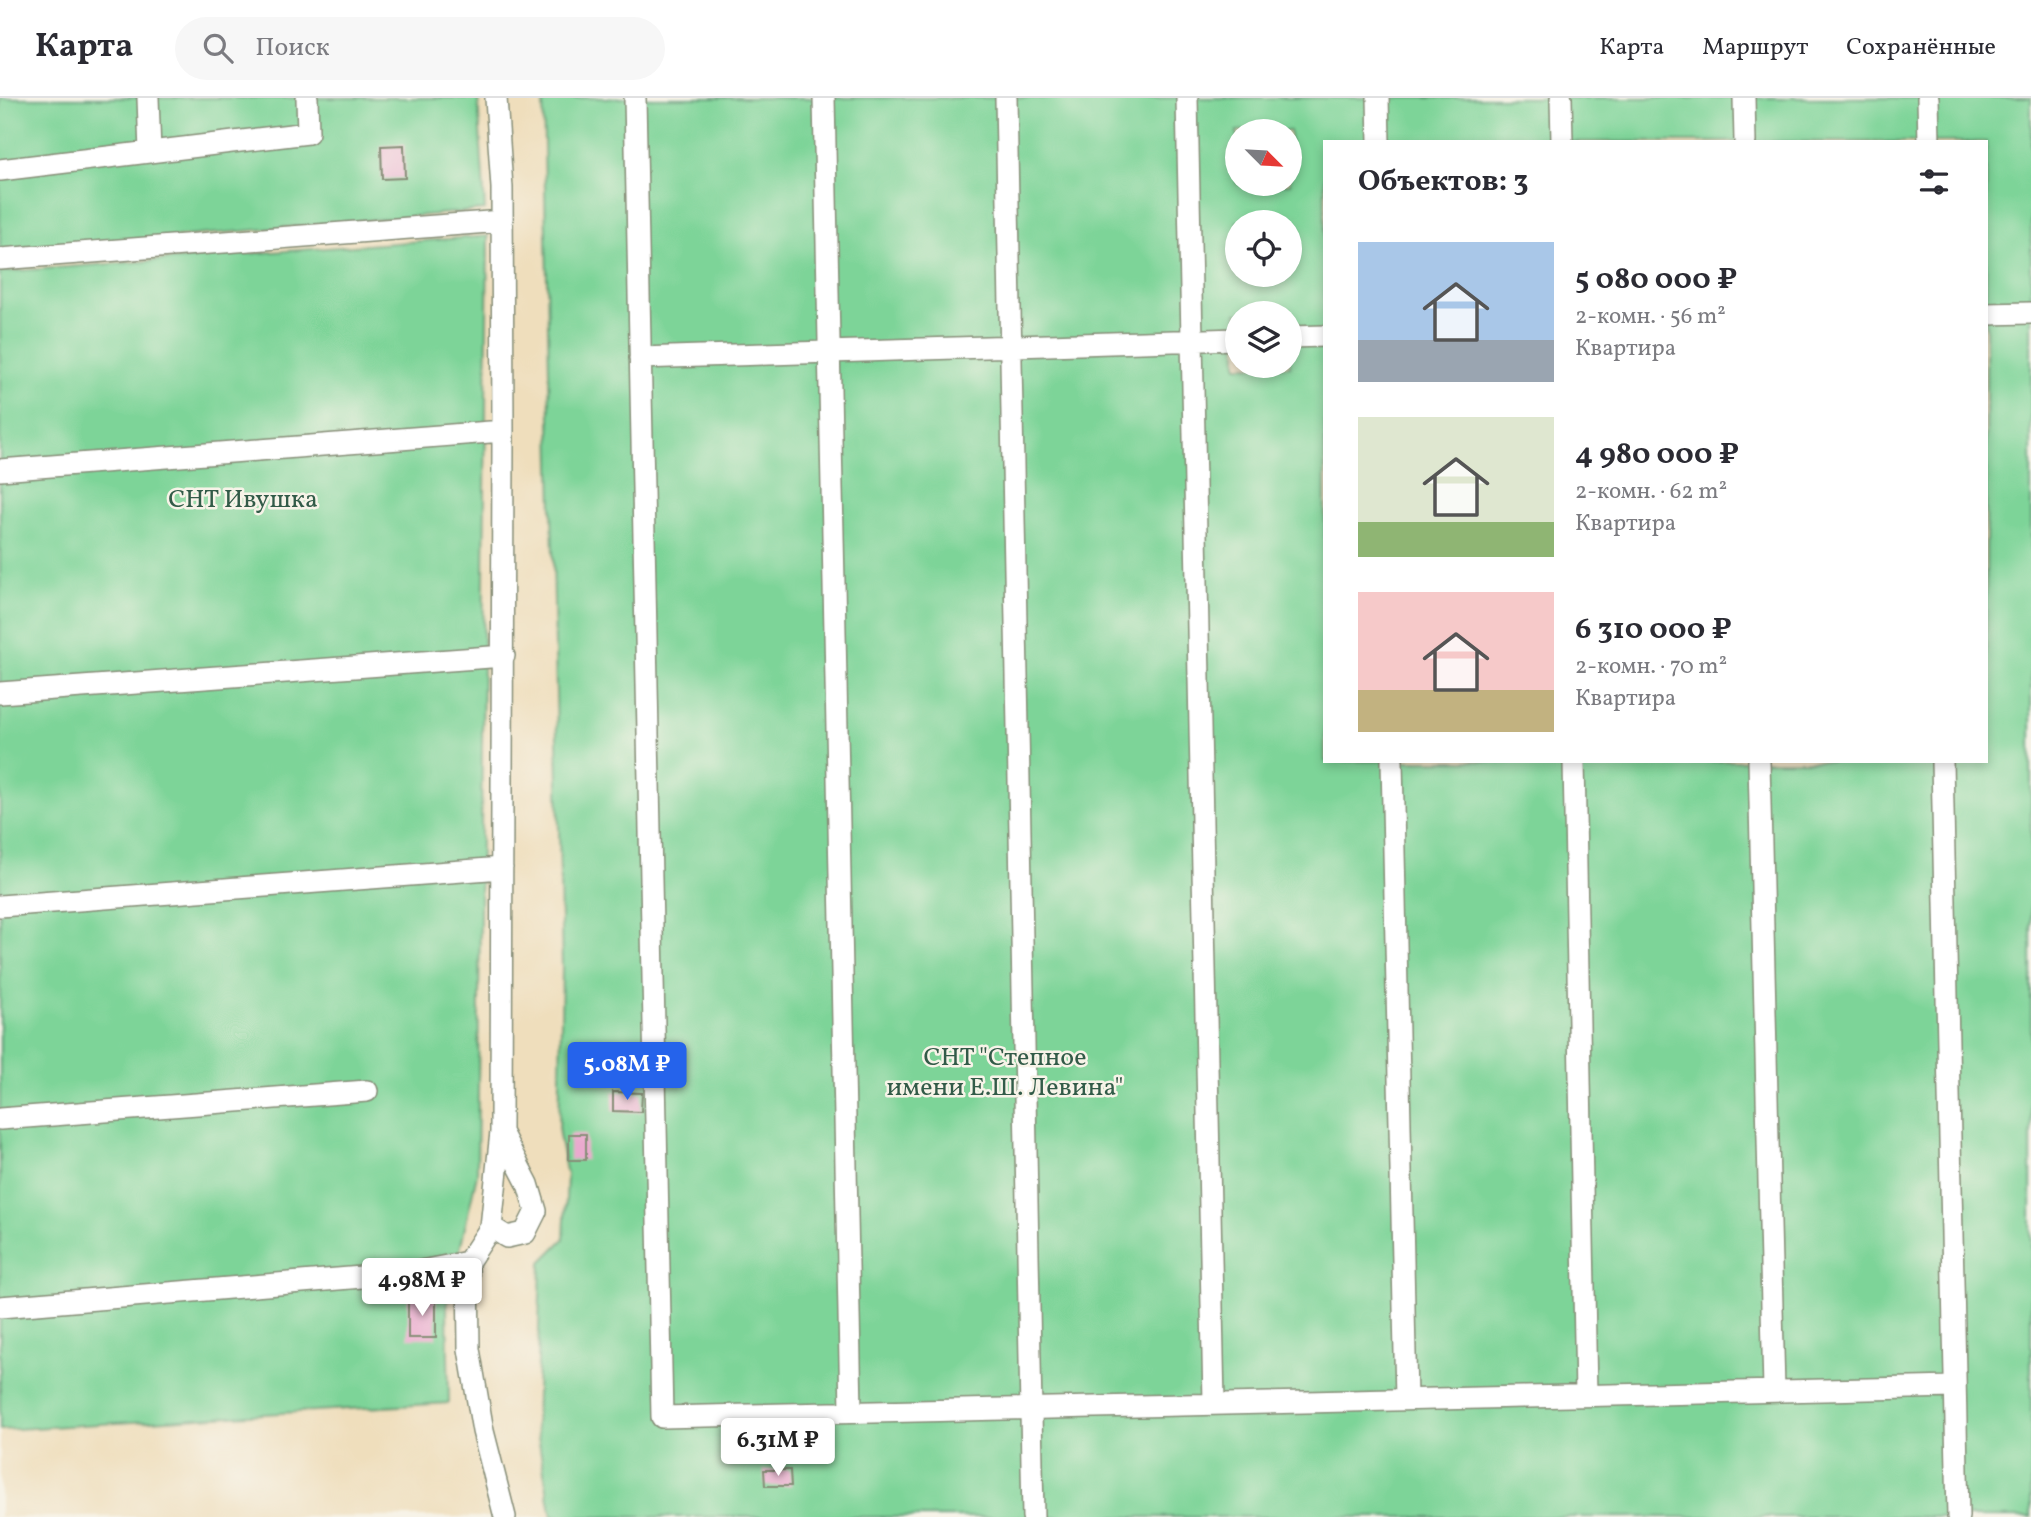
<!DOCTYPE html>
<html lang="ru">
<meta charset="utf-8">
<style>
body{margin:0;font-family:Vollkorn,serif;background:#f7f7f7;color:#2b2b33;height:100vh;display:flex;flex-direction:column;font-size:26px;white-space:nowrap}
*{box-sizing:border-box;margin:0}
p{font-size:23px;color:#7c7c81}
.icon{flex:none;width:38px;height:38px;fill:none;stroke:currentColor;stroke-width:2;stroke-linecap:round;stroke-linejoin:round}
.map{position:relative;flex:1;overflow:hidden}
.side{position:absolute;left:1323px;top:42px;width:665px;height:623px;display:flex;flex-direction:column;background:#fff;border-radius:0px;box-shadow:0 4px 10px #0003}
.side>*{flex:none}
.needle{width:46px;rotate:114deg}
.tools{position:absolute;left:1225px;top:21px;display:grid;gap:14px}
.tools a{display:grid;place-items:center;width:77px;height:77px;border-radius:50%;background:#fff;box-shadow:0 4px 10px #0003;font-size:35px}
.price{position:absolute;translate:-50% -60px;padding:0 16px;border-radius:7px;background:#fff;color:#222;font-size:23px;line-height:46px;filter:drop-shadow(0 2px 4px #0008)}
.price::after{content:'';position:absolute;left:50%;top:42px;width:21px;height:16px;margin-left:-10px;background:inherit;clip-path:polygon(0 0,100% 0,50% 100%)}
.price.selected{background:#2563eb;color:#fff}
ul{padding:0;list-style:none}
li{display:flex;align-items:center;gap:21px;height:175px;padding:0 35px}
li span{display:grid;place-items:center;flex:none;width:196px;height:140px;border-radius:0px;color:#555}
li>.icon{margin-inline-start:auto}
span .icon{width:84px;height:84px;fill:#fffc;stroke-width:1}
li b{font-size:30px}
h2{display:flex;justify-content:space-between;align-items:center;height:84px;padding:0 35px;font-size:30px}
header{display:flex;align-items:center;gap:42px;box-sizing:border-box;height:98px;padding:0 35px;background:#fff;border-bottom:2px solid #e1e1e2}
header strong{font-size:33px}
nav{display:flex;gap:38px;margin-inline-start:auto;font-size:24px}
.search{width:490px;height:63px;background:#f7f7f7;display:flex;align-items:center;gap:18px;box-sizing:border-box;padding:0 24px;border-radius:38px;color:#7c7c81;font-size:26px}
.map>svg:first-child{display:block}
.green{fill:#7dd498;stroke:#4e8866;stroke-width:2;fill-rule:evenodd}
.building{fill:#eaaacf}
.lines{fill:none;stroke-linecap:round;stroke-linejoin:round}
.minor-casing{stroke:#878e78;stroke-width:24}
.minor{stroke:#fff;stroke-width:21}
.labels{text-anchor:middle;stroke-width:5;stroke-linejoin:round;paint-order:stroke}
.park-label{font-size:26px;fill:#325b48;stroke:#f7f3e8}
</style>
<header>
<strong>Карта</strong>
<div class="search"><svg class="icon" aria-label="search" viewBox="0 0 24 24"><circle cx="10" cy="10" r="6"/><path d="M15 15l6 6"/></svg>Поиск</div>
<nav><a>Карта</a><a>Маршрут</a><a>Сохранённые</a></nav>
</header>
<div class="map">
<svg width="2031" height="1419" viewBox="0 0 2031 1419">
<rect width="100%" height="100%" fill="#f7f3e8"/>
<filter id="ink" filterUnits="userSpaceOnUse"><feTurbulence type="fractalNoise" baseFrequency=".0143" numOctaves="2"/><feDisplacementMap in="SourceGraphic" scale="14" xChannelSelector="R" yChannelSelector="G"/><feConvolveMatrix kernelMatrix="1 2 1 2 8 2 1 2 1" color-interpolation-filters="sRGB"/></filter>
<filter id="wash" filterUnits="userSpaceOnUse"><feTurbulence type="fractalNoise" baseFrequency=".00686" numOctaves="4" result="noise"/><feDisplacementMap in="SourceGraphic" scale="28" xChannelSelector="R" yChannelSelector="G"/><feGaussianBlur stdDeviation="1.57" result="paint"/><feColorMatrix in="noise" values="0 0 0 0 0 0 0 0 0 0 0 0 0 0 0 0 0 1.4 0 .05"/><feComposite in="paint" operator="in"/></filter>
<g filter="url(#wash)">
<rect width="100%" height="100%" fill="#efdebc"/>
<path class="green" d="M 0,0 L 478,0 L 485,112 L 0,154 Z
M 543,0 L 2031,0 L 2031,1419 L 552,1419 L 536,1328 L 541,1164 L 564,1141 L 567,1078 L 559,1037 L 562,870 ZM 1237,33 L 1290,33 L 1290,86 L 1237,86 ZM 1325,44 L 1986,44 L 1986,663 L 1325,663 ZM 1237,124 L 1290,124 L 1290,177 L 1237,177 ZM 1237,215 L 1290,215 L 1290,268 L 1237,268 Z
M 488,138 L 477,1076 L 447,1209 L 449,1305 L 0,1332 L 0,174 Z"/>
<g id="blocks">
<path class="building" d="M 404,47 L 405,80 L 382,81 L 381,48 Z
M 613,994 L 642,995 L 641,1014 L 613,1013 Z
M 569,1036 L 586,1036 L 586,1062 L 569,1062 Z
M 408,1199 L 436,1199 L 436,1240 L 408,1240 Z
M 764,1372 L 790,1372 L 791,1388 L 765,1388 Z"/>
</g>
</g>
<g filter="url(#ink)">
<use href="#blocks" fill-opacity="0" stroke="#878e78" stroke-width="2"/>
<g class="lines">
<defs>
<path id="minor" d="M 148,0 L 150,54
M 496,0 L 502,90 L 503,333 L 501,1034 L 491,1129 L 468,1164 L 469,1251 L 483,1333 L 505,1419
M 635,0 L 662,1319 L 1955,1289
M 824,0 L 851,1312
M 1006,0 L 1033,1419
M 1187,0 L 1214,1305
M 1378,0 L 1379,44
M 1561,0 L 1562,44
M 1744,0 L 1745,44
M 1928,0 L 1929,44
M 0,72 L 308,35 L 307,0
M 0,161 L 502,123
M 1986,216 L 2031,215
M 1290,239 L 1325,238
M 640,260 L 1237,241
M 0,372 L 503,333
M 0,595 L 504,558
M 1392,663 L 1406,1301
M 1574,663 L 1586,1297
M 1759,663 L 1774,1293
M 1942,663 L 1958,1419
M 0,808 L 502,770
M 0,1021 L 367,993
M 491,1129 L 507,1139 L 525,1135 L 536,1113 L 528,1086 L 501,1034
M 0,1209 L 410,1175 L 468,1164"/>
</defs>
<use href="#minor" class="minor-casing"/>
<use href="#minor" class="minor"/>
</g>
</g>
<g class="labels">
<g class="park-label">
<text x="243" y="409">СНТ Ивушка</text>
<text x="1005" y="967">СНТ "Степное<tspan x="1005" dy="30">имени Е.Ш. Левина"</tspan></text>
</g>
</g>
</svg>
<div class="tools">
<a><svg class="needle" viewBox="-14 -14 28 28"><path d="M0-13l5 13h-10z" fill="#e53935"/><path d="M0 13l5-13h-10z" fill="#7c7c81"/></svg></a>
<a><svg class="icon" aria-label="locate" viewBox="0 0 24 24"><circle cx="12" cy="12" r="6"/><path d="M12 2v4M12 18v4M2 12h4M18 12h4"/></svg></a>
<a><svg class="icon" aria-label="layers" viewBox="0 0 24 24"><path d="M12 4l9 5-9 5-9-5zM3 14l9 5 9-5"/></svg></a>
</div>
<b class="price selected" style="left:627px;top:1004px">5.08M ₽</b>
<b class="price" style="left:422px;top:1220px">4.98M ₽</b>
<b class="price" style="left:778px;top:1380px">6.31M ₽</b>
<section class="side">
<h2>Объектов: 3<svg class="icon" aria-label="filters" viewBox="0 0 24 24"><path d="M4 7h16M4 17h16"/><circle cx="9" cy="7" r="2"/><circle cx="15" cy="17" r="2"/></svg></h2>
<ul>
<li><span style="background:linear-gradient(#a9c7e8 70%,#9aa5b1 0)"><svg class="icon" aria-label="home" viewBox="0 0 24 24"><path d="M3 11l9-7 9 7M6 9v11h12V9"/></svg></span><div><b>5 080 000 ₽</b><p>2-комн. · 56 m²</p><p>Квартира</p></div></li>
<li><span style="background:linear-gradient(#dfe7d0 75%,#8fb573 0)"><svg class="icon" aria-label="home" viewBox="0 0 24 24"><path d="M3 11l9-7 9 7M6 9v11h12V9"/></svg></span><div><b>4 980 000 ₽</b><p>2-комн. · 62 m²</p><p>Квартира</p></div></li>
<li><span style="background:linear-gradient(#f6c9c9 70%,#c2b280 0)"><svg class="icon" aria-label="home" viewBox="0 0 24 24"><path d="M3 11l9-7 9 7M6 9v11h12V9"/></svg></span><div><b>6 310 000 ₽</b><p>2-комн. · 70 m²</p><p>Квартира</p></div></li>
</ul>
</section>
</div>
